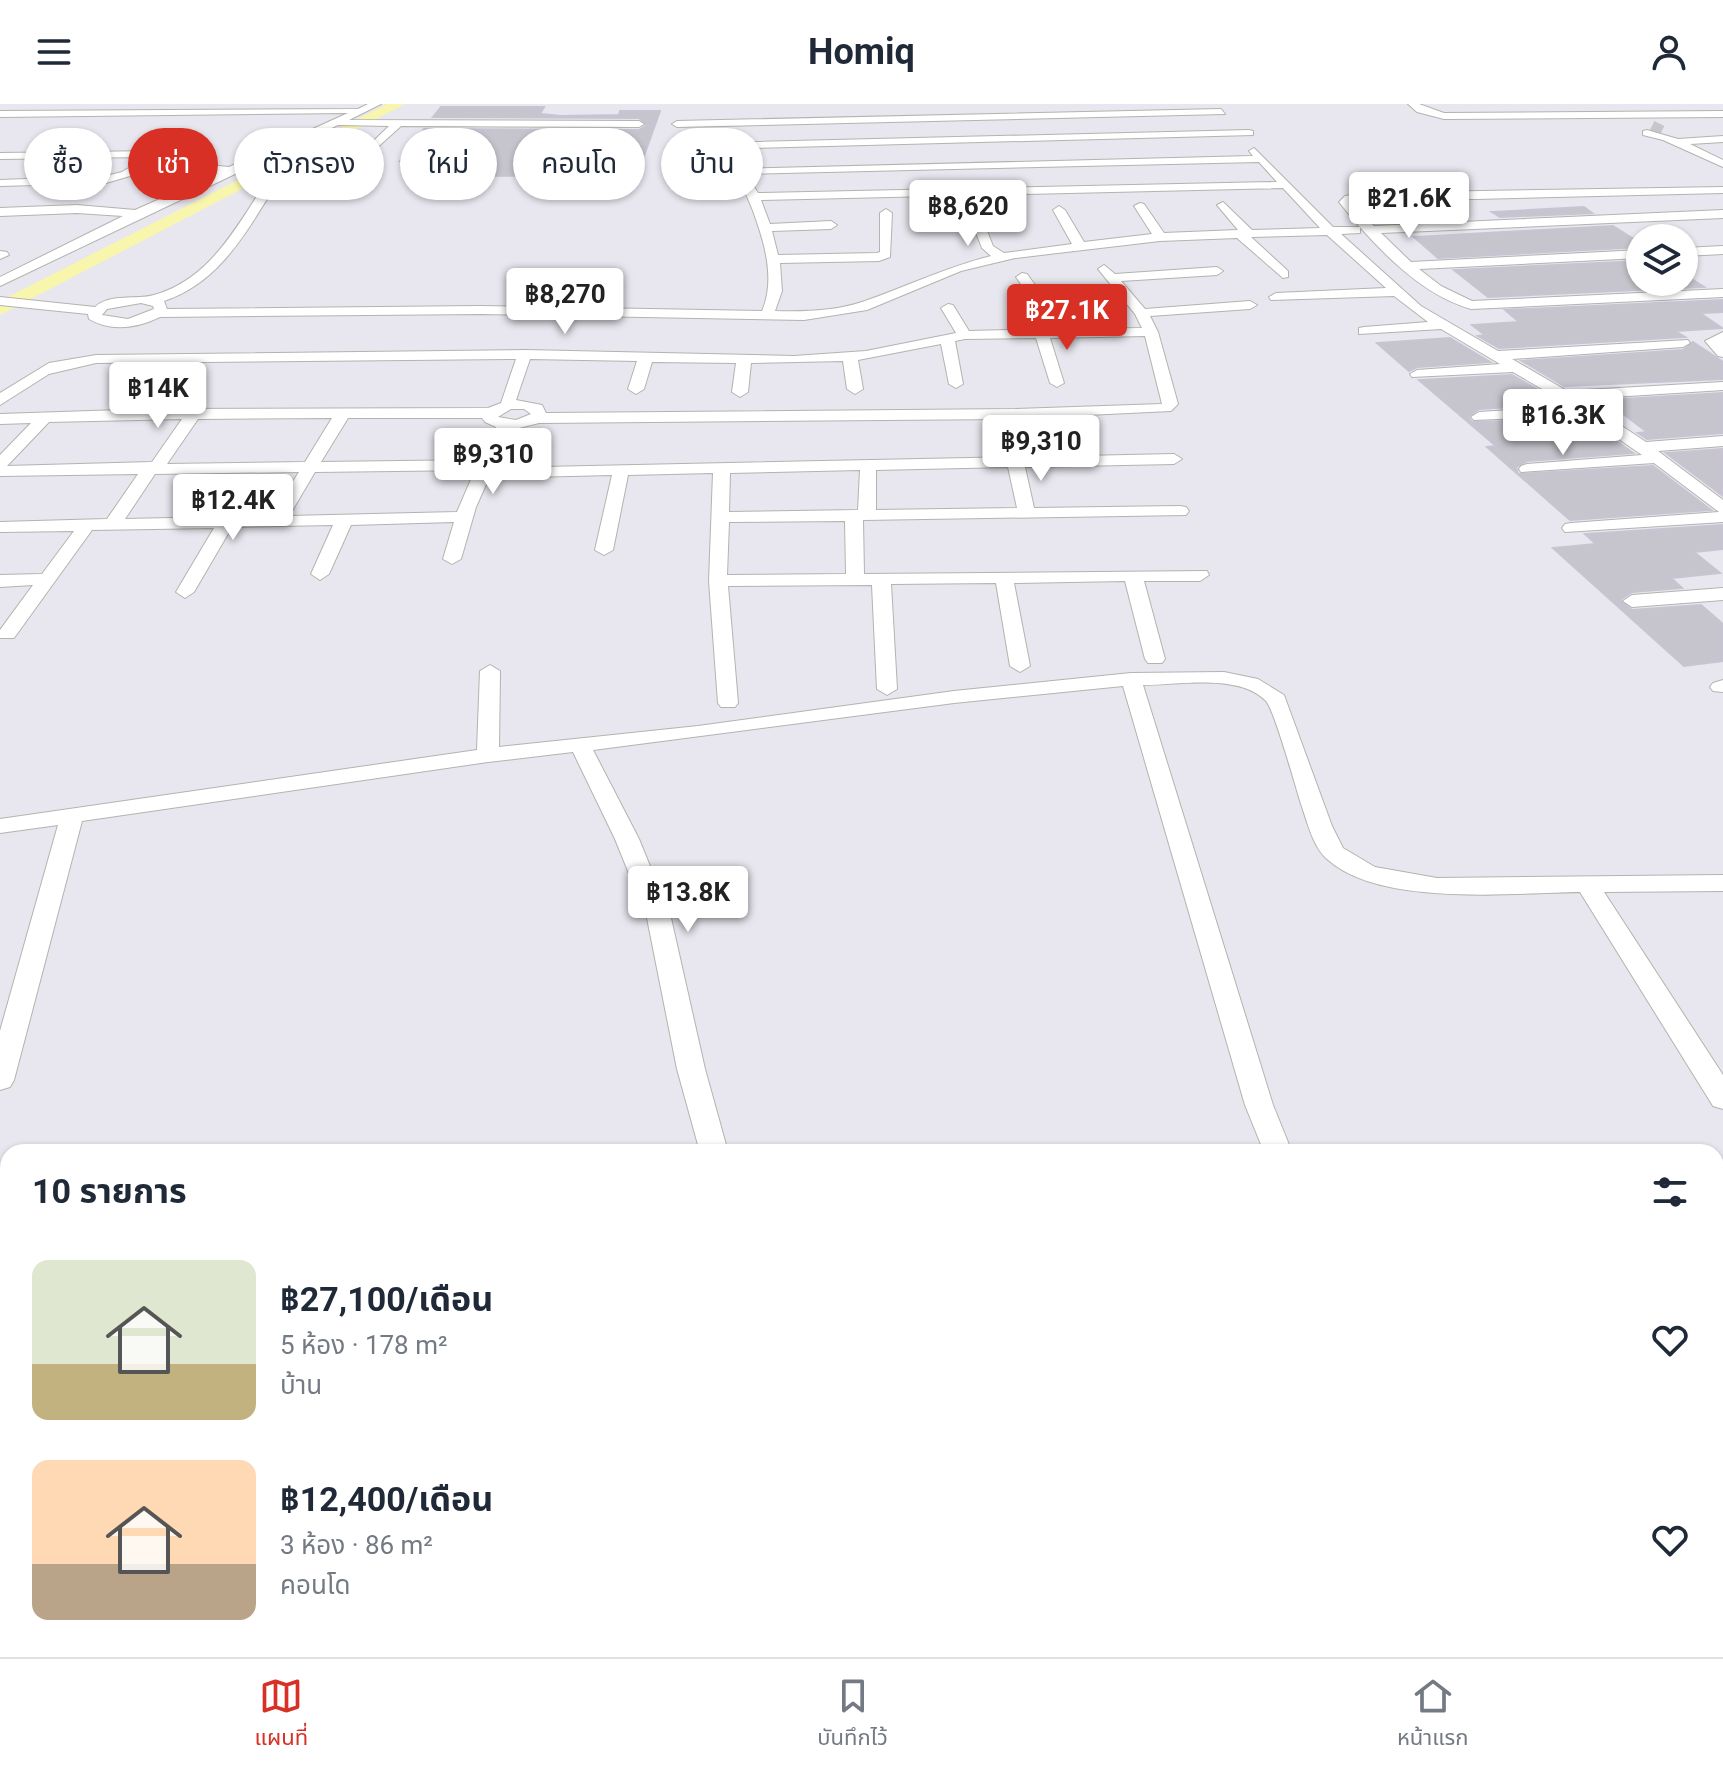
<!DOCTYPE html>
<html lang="th">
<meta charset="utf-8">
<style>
body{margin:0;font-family:Roboto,"Noto Sans Thai",sans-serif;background:#f6f6f7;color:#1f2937;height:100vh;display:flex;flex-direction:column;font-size:30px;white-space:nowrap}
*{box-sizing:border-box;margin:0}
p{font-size:26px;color:#747a83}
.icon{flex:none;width:44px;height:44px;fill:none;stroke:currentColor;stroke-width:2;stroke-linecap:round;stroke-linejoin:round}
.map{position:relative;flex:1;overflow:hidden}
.details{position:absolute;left:0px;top:1040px;width:1724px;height:514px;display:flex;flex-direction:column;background:#fff;border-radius:24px 24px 0 0;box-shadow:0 2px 6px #0004}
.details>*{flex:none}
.banner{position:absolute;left:24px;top:24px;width:800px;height:72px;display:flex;gap:16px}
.tools{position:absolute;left:1626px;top:120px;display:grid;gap:16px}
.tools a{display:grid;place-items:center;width:72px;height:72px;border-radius:50%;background:#fff;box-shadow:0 2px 6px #0004;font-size:40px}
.price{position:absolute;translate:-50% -68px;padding:0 18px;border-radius:8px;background:#fff;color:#222;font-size:26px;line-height:52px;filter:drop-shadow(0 2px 4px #0008)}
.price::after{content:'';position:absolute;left:50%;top:48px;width:24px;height:18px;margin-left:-12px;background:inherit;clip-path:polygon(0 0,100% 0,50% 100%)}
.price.selected{background:#d93025;color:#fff}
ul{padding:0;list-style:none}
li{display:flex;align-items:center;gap:24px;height:200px;padding:0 32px}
li span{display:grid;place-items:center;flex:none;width:224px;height:160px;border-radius:16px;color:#555}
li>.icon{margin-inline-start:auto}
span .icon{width:96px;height:96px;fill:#fffc;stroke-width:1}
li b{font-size:34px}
h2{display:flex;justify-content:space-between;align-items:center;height:96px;padding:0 32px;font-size:34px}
.pill{padding:0 28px;border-radius:36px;background:#fff;box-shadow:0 2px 6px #0004;font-size:28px;line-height:72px}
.pill.selected{background:#d93025;color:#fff}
header{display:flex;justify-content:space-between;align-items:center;height:104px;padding:0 32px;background:#fff;font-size:36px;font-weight:700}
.dock{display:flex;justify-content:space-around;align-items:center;height:112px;border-top:2px solid #e0e1e3;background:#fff;font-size:22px;color:#747a83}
.dock a{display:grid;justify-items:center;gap:4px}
.dock .selected{color:#d93025}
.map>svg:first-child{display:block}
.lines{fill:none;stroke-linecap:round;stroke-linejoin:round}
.canal{fill:#f8f6ac;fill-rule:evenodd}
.building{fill:#c6c4cc;stroke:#c8c4d3;stroke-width:2}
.minor-tunnel{stroke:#c7c6ca;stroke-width:11;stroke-dasharray:11 5;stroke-linecap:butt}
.minor-casing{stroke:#b3b4ae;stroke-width:2}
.minor{fill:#fff;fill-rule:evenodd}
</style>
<header><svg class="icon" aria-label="menu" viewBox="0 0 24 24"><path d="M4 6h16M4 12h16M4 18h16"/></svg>Homiq<svg class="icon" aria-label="person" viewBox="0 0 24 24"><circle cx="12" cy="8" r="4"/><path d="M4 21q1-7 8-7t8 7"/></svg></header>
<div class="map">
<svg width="1723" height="1553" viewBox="0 0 1723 1553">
<rect width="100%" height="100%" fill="#e8e6ee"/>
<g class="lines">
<path class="canal" d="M 387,0 L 405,0 L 0,211 L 0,197 Z"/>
</g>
<path class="building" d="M 441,3 L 544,3 L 540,10 L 561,12 L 619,11 L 620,7 L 660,7 L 637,71 L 476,72 L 481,63 L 406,64 L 410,57 L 400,57 L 424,25 L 639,26 L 647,21 L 639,14 L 433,13 Z
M 1584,103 L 1592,109 L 1500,113 L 1492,108 Z
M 1613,122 L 1640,139 L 1640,143 L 1438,154 L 1414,133 Z
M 1640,157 L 1640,178 L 1684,178 L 1684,170 L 1704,183 L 1488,193 L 1454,166 Z
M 1723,196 L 1723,208 L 1700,209 L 1722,224 L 1675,227 L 1685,233 L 1499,244 L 1478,232 L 1485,231 L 1472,221 L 1519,218 L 1505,206 Z
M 1450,234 L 1490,258 L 1417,263 L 1409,267 L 1377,239 Z
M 1693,238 L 1723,258 L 1723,275 L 1564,282 L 1522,257 L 1683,246 Z
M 1512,271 L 1535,284 L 1506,287 L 1525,302 L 1479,305 L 1468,313 L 1472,318 L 1542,316 L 1565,335 L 1608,331 L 1633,349 L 1527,357 L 1516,363 L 1518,370 L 1653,362 L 1711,406 L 1570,416 L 1487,343 L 1496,342 L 1419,276 Z
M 1723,289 L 1723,329 L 1647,335 L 1638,329 L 1647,328 L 1605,296 Z
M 1723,345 L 1723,392 L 1666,349 Z
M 1723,421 L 1723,445 L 1694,448 L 1720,469 L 1671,474 L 1682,484 L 1632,488 L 1620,496 L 1632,506 L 1701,501 L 1723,520 L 1723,557 L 1684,562 L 1553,444 L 1596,440 L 1585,430 Z"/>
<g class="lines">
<path class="minor-tunnel" d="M 1652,22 L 1664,28"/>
<defs>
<path id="minor" d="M 368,0 L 381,0 L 349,16 L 639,17 L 644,20 L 639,23 L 401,22 L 359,60 L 354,57 L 355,55 L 389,22 L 338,21 L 0,182 L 0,173 L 123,112 L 77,109 L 0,112 L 0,104 L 77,101 L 135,106 L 218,69 L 151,61 L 130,72 L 106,79 L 0,82 L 0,76 L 106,72 L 122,68 L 147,53 L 0,55 L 0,49 L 158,47 L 163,50 L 158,56 L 229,63 L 348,9 L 0,13 L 0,7 L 358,5 Z
M 1408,0 L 1419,0 L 1444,9 L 1723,7 L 1723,13 L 1444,15 L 1417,8 Z
M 1221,5 L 1225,10 L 677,23 L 672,20 L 677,17 Z
M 1249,26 L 1253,27 L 1253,31 L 674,46 L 669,43 L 674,40 Z
M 1647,26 L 1678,35 L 1723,32 L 1723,38 L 1690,40 L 1723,56 L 1723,63 L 1663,36 L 1643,31 L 1643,27 Z
M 1254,44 L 1333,123 L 1360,123 L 1360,129 L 1341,130 L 1421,202 L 1498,247 L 1688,236 L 1690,239 L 1683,243 L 1512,255 L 1567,287 L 1723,278 L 1723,286 L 1581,295 L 1646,338 L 1723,332 L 1723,342 L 1658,347 L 1723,396 L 1723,418 L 1565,428 L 1562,424 L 1565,420 L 1571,419 L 1719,408 L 1654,359 L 1521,368 L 1519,365 L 1521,362 L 1527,360 L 1642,351 L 1584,311 L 1474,316 L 1471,313 L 1479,308 L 1571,302 L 1513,268 L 1412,273 L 1410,270 L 1417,266 L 1500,260 L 1441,225 L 1359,230 L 1359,224 L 1364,223 L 1428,218 L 1394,192 L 1271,196 L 1269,193 L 1276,189 L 1386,184 L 1327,131 L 1251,133 L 1288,167 L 1288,173 L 1283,174 L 1237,134 L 1160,137 L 1015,154 L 961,167 L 867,206 L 804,216 L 480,210 L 160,213 C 137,224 111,228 89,215 L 88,210 L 0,201 L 0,193 L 95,203 C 110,189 137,196 154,191 C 212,175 238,119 269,74 L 273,73 L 279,76 C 248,124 222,178 164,197 L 167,205 L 480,202 L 762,207 C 776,175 764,137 753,107 C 750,98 743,86 743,78 L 751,78 L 758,89 L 1277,78 L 1259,58 L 737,70 L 733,69 L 733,65 L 1253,52 L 1249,47 ZM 1283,84 L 1320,124 L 1252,126 L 1223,98 L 1217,101 L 1238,126 L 1164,129 L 1144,100 L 1140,99 L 1134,102 L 1152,130 L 1084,138 L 1065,106 L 1059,102 L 1053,106 L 1072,140 L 1004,149 L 993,142 L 978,104 L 972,100 L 966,104 L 982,144 L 991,152 C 946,163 906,183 862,198 C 835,207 803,208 775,207 L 782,187 L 780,159 L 879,157 L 890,153 L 892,109 L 886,105 L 880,109 L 880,148 L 877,149 L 778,151 L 772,127 L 831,125 L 837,121 L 831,117 L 770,120 L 761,96 ZM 141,199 L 153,202 L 154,205 L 128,215 L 102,211 L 107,205 Z
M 1723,83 L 1723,89 L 1351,98 L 1374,122 L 1723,106 L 1723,114 L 1381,129 L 1411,158 L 1640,146 L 1640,154 L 1419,165 L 1441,182 L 1472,197 L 1723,185 L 1723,193 L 1471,205 C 1418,190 1373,140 1339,98 L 1345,92 L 1363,89 Z
M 1723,142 L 1723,150 L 1684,152 L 1684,144 Z
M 0,147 L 7,148 L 9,151 L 0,155 Z
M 1104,161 L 1115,170 L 1217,163 L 1223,167 L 1217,171 L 1121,177 L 1145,205 L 1250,197 L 1257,201 L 1250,205 L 1150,212 L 1158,228 L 1178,300 L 1171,307 L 1024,314 L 1034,353 L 1174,350 L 1182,355 L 1174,360 L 1025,363 L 1034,404 L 1180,402 L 1186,403 L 1189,407 L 1186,411 L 863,416 L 864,470 L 1207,467 L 1209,471 L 1200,477 L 1144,477 L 1165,555 L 1162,559 L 1148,559 L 1145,555 L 1125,477 L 1014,479 L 1030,562 L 1020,568 L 1010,562 L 996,479 L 891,480 L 897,585 L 887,591 L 877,585 L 872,481 L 728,482 L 738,599 L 735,603 L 721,603 L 718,599 L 709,477 L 713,369 L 628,371 L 613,446 L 604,451 L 595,446 L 612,371 L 489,374 L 476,403 L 461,455 L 452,460 L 443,455 L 454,418 L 351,421 L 329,470 L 320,476 L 311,470 L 333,421 L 232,423 L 194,488 L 185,494 L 176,488 L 214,424 L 92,426 L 14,534 L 0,534 L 0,526 L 33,481 L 0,483 L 0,471 L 42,470 L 74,427 L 0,428 L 0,418 L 107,415 L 138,370 L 0,372 L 0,351 L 31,319 L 0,320 L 0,310 L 152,305 L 488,304 L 501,299 L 516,255 L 96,259 L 49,270 L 0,301 L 0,289 L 49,259 L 96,251 L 525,246 L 794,252 L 866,247 L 956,229 L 941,204 L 948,200 L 953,201 L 969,227 L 1053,225 L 1016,173 L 1022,169 L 1027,170 L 1067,225 L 1142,224 L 1135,210 L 1098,165 ZM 1145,232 L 1162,300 L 1015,305 L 546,309 L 542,301 L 516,296 L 530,255 L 637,257 L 628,285 L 636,290 L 644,285 L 652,258 L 736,259 L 732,288 L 740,293 L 748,288 L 751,259 L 843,257 L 847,285 L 855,290 L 863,285 L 858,256 L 941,240 L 949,280 L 956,284 L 963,280 L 955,237 L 965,235 L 1036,234 L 1050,279 L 1057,283 L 1064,279 L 1050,234 ZM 511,305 L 524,305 L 531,310 L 516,316 L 498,313 ZM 332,314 L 305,358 L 167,360 L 198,315 ZM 348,314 L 482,314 L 485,318 L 496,323 L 481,356 L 321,358 ZM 182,315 L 152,358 L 7,362 L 49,318 ZM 1008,315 L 1018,353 L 493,364 L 511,326 L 539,319 ZM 1008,363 L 1017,404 L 876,406 L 876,366 ZM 475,366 L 457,408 L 289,412 L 315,368 ZM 860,366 L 858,406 L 729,408 L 730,369 ZM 299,368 L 271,412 L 125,415 L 155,370 ZM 845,417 L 846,470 L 727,471 L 729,418 Z
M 1723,228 L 1723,253 L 1718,252 L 1705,237 Z
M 1723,484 L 1723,496 L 1632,503 L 1623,497 L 1632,491 Z
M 490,561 L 500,567 L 499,643 L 698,622 L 954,587 L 1131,569 L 1224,568 L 1258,575 L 1284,591 L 1332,722 L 1343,744 L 1375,763 L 1437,774 L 1723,771 L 1723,787 L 1604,788 L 1723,971 L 1723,1005 L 1713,1002 L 1580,788 C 1512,789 1379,803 1327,755 C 1313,743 1307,717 1301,700 C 1296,684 1274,605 1266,597 C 1239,569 1179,581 1143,581 L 1273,1001 L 1292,1048 L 1264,1048 L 1245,1001 L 1123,582 L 954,599 L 593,646 L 639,735 L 671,814 L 705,965 L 728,1048 L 700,1048 L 677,965 L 647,814 L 615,735 L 573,648 L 488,658 L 82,717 L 14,976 L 10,983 L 0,986 L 0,927 L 58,721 L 0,729 L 0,715 L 477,646 L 480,567 Z
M 1723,576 L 1723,588 L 1713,587 L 1710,583 L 1713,579 Z
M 1723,1133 L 1723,1159 L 1716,1160 L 1716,1134 Z
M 778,1546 L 816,1546 L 816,1553 L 778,1553 Z"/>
</defs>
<use href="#minor" class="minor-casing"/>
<use href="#minor" class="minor"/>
</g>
</svg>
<div class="tools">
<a><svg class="icon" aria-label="layers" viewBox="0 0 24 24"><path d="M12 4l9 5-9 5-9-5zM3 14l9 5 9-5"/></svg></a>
</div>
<b class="price" style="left:1409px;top:136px">฿21.6K</b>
<b class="price" style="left:968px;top:144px">฿8,620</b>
<b class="price" style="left:565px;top:232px">฿8,270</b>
<b class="price selected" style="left:1067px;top:248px">฿27.1K</b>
<b class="price" style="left:158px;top:326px">฿14K</b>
<b class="price" style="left:1563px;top:353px">฿16.3K</b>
<b class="price" style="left:1041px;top:379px">฿9,310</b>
<b class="price" style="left:493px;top:392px">฿9,310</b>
<b class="price" style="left:233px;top:438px">฿12.4K</b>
<b class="price" style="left:688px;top:830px">฿13.8K</b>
<div class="banner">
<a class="pill">ซื้อ</a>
<a class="pill selected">เช่า</a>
<a class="pill">ตัวกรอง</a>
<a class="pill">ใหม่</a>
<a class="pill">คอนโด</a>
<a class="pill">บ้าน</a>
</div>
<section class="details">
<h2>10 รายการ<svg class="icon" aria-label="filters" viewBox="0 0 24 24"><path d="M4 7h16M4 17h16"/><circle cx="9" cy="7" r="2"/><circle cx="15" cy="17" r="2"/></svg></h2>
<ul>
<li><span style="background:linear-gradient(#dfe7d0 65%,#c2b280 0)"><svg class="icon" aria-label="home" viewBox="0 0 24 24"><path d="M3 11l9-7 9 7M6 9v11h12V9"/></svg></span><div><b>฿27,100/เดือน</b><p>5 ห้อง · 178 m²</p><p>บ้าน</p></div><svg class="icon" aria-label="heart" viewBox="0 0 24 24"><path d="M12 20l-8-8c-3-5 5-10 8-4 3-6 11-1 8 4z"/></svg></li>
<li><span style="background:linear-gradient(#ffd9b3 65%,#b9a48a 0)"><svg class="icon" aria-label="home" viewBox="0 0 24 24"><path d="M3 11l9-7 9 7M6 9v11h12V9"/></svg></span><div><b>฿12,400/เดือน</b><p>3 ห้อง · 86 m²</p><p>คอนโด</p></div><svg class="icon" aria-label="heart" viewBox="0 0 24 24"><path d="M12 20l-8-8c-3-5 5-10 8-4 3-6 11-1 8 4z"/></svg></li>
</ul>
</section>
</div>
<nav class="dock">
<a class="selected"><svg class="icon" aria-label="map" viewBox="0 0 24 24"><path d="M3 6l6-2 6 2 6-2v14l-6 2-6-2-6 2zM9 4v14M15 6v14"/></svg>แผนที่</a>
<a><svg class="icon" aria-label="saved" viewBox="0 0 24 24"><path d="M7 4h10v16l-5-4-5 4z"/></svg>บันทึกไว้</a>
<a><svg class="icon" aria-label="home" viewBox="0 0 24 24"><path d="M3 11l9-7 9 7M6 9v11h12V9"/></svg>หน้าแรก</a>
</nav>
